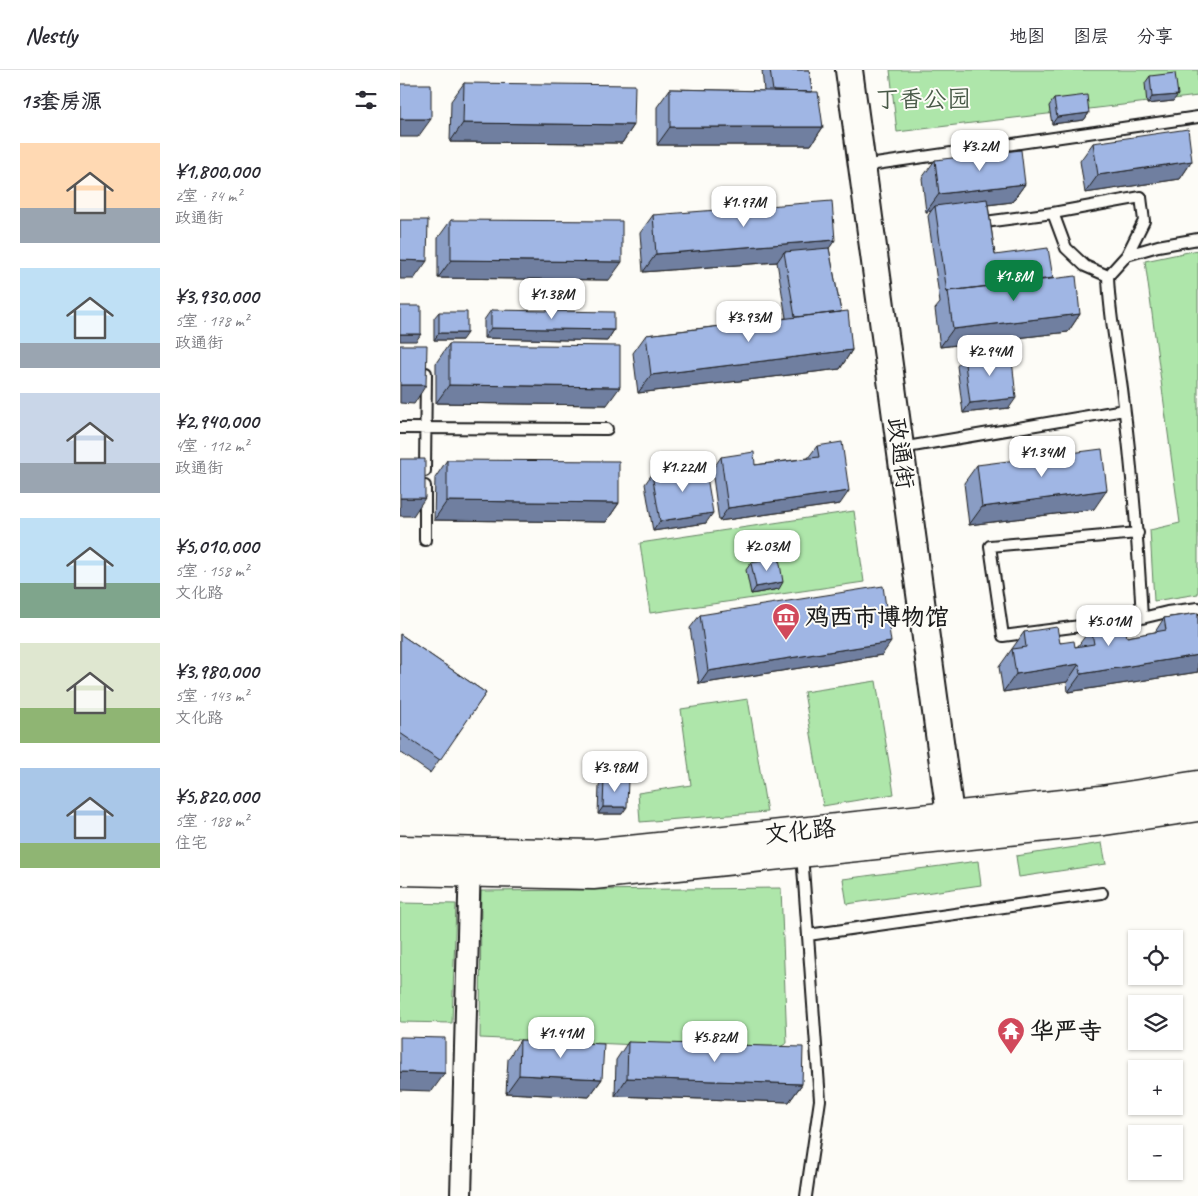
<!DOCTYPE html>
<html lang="zh">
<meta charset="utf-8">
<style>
body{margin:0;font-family:Caveat,"LXGW WenKai TC",sans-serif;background:#f2f2f3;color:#2b2b33;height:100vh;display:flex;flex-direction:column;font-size:19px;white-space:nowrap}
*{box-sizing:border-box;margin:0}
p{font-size:16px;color:#7c7c81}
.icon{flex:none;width:28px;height:28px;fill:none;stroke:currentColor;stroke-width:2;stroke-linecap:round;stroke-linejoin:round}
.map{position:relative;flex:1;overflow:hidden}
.side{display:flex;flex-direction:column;background:#fff;width:400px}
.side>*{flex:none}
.controls{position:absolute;left:728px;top:860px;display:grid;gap:10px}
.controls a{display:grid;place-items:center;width:55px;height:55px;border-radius:0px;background:#fff;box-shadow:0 1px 4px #0004;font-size:25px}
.price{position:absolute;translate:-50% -42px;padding:0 11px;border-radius:10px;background:#fff;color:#222;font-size:16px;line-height:32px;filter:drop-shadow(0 1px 2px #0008)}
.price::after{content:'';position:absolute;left:50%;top:30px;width:15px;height:11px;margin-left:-8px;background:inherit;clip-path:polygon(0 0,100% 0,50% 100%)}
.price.active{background:#0b8043;color:#fff}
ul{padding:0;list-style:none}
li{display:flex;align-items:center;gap:15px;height:125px;padding:0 20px}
li span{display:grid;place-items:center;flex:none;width:140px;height:100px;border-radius:0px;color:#555}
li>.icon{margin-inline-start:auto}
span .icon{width:60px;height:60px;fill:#fffc;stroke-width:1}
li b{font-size:21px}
h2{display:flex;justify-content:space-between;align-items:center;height:60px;padding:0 20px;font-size:21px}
header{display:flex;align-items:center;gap:30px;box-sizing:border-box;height:70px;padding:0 25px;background:#fff;border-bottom:1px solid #e1e1e2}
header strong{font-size:24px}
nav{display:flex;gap:28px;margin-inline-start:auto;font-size:18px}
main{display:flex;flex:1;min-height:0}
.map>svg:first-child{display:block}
.green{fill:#aee6aa;stroke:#658163}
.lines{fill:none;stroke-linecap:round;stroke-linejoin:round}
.service-casing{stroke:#1c1c1c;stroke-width:14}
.minor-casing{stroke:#1c1c1c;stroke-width:24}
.tertiary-casing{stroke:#1c1c1c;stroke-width:30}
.secondary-casing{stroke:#1c1c1c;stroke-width:31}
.service{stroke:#fdfcf7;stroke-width:10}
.minor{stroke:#fdfcf7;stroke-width:20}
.tertiary{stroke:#fdfcf7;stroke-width:26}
.secondary{stroke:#fdfcf7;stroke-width:28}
.wall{fill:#8a9dc4;stroke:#1c1c1c}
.shaded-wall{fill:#707fa0;stroke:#1c1c1c}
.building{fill:#a0b6e4;stroke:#1c1c1c}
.labels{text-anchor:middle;stroke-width:4;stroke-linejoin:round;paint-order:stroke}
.park-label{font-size:24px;fill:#485947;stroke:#fdfcf7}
.street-label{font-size:24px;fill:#1c1c1c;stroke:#fdfcf7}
.poi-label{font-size:24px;font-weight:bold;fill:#1c1c1c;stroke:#fdfcf7;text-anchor:start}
</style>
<header>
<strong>Nestly</strong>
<nav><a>地图</a><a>图层</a><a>分享</a></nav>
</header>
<main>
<section class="side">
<h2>13套房源<svg class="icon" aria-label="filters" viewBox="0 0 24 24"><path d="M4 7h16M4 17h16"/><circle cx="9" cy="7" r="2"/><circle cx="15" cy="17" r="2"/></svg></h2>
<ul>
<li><span style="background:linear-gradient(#ffd9b3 65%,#9aa5b1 0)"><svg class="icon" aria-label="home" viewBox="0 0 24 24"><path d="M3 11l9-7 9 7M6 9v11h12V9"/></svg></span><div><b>¥1,800,000</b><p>2室 · 74 m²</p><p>政通街</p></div></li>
<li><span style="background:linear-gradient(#bfe0f5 75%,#9aa5b1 0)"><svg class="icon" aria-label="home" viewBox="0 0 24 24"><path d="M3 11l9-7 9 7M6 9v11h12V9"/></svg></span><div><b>¥3,930,000</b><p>5室 · 178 m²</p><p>政通街</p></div></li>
<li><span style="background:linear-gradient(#c9d6e8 70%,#9aa5b1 0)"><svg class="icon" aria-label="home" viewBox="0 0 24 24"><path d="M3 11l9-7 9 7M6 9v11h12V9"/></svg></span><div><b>¥2,940,000</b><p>4室 · 112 m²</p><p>政通街</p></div></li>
<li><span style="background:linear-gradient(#bfe0f5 65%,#7fa58c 0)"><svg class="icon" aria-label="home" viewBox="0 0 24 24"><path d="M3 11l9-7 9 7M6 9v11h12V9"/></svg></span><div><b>¥5,010,000</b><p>5室 · 158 m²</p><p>文化路</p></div></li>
<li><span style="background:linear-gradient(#dfe7d0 65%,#8fb573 0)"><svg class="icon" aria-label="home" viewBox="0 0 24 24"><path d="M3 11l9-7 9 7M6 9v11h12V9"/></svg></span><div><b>¥3,980,000</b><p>5室 · 143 m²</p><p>文化路</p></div></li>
<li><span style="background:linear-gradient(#a9c7e8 75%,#8fb573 0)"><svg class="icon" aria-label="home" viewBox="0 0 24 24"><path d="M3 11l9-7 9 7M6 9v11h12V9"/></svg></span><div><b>¥5,820,000</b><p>5室 · 188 m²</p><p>住宅</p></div></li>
</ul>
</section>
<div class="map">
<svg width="798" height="1126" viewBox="0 0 798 1126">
<rect width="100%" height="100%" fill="#fdfcf7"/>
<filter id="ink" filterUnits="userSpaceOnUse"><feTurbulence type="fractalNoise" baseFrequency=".02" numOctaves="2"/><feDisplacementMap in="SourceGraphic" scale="10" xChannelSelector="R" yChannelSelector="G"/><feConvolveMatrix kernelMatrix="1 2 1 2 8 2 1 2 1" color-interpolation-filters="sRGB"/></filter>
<g filter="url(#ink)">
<path class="green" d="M 490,0 L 798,0 L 798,26 L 497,62 Z
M 798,180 L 798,524 L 754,531 L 750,460 L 780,453 L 745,191 Z
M 454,441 L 464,512 L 250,543 L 240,473 Z
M 476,611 L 494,724 L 423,736 L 404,622 Z
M 348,629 L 367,742 L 240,752 L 238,723 L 291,715 L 281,639 Z
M 702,773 L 706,794 L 619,807 L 616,786 Z
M 578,791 L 581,815 L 447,834 L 443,809 Z
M 381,818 L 387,973 L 373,981 L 80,968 L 81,821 Z
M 0,833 L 56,834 L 52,953 L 0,952 Z"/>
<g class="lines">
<defs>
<path id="service" d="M 462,96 L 798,47
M 653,143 L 741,127 L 744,151 L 727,185
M 585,152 L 653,143 L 666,178 L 685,196 L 708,206
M 798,169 L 758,176 L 727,185 L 708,206 C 709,244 717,281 722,319 C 732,395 738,472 742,548 L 767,542 L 798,538
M 0,358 L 207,359
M 501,378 L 724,340
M 25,401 L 26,303
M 738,463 L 590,476 L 603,566 L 742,548
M 25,470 L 25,416
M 402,784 L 420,1030 L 406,1126
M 408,865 L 702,823"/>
<path id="minor" d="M 61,1126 L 70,791"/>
<path id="tertiary" d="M 449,0 L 553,767"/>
<path id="secondary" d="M 0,780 L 192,784 L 701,730 L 798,715
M 0,801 L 193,805 L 704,751 L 798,737"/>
</defs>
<use href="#service" class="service-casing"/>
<use href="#minor" class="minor-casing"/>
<use href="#tertiary" class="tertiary-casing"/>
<use href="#secondary" class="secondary-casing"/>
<use href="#service" class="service"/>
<use href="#minor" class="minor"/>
<use href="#tertiary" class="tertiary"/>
<use href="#secondary" class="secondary"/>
</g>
<path class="wall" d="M 362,0 L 409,0 L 412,22 L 423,57 L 411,75 L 257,75 L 257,37 L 270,19 L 364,21 Z
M 750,6 L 773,31 L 747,34 L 745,13 Z
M 64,13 L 234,55 L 222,73 L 50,72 L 51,31 Z
M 654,29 L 689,43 L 684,50 L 652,54 L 649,36 Z
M 693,73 L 792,91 L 780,109 L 685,123 L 680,91 Z
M 535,90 L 625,114 L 612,132 L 588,135 L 595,185 L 653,208 L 680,244 L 668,262 L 540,277 L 535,239 L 540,233 L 528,146 L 531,141 L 526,142 L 522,108 Z
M 253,145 L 435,170 L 429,178 L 441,242 L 452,280 L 440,299 L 238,323 L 233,283 L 246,265 L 386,248 L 377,192 L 243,202 L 240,163 Z
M 51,150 L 209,210 L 38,208 L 38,168 Z
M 91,240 L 214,260 L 207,271 L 84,268 L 84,250 Z
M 39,242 L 62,270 L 34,270 L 34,248 Z
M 49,274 L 207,335 L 36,333 L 36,293 Z
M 564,286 L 609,338 L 563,343 L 557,296 Z
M 417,376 L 440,434 L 319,451 L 312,400 L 321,387 L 355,395 L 408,388 Z
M 47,390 L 219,433 L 206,452 L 34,450 L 35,408 Z
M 577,395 L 694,439 L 569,455 L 564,413 Z
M 252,404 L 306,453 L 253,461 L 245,414 Z
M 351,493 L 379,519 L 351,524 L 346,500 Z
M 798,543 L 798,602 L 668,622 L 667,612 L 603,622 L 599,597 L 624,562 L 675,577 L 678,576 L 691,558 L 727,567 L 755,562 L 764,548 Z
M 300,545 L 482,585 L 299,614 L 290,558 Z
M 0,564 L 86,623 L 30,703 L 0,682 Z
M 204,709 L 222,744 L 198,744 L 199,716 Z
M 120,970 L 202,1009 L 189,1027 L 106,1023 L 108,989 Z
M 228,972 L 402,1014 L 389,1032 L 215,1026 L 216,990 Z"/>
<path class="shaded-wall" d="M 778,25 L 773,31 L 747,34 L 752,27 Z
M 689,43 L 684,50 L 652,54 L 657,47 Z
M 0,49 L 31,49 L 18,67 L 0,67 Z
M 63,53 L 234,55 L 222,73 L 50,72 Z
M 270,57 L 423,57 L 411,75 L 257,75 Z
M 792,91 L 780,109 L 685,123 L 698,105 Z
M 625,114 L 612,132 L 536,141 L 535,136 L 531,141 L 526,142 L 539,124 Z
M 435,170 L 422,188 L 384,182 L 377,192 L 243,202 L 256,184 Z
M 0,190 L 27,191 L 14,209 L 0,209 Z
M 51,190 L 222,192 L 209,210 L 38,208 Z
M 680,244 L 668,262 L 540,277 L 553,259 Z
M 91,258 L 214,260 L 207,271 L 84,268 Z
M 39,263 L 67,263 L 62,270 L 34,270 Z
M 0,264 L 21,264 L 16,271 L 0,271 Z
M 452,280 L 440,299 L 238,323 L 251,305 Z
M 0,315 L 26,315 L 14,334 L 0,333 Z
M 49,315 L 220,317 L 207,335 L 36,333 Z
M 616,328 L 609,338 L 563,343 L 570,333 Z
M 707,420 L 694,439 L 569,455 L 582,437 Z
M 449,421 L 440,434 L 319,451 L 328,438 Z
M 0,428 L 25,428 L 13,446 L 0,446 Z
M 47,431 L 219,433 L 206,452 L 34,450 Z
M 313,443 L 306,453 L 253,461 L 260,451 Z
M 383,512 L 379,519 L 351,524 L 356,517 Z
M 491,572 L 482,585 L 299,614 L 308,601 Z
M 798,585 L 798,602 L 668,622 L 681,604 Z
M 679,594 L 667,612 L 603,622 L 616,604 Z
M 203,737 L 227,737 L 222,744 L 198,744 Z
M 0,1002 L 45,1003 L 32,1021 L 0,1020 Z
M 119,1005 L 202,1009 L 189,1027 L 106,1023 Z
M 227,1008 L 402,1014 L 389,1032 L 215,1026 Z"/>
<path class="building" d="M 370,0 L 409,0 L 412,22 L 373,21 Z
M 775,3 L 778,25 L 752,27 L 750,6 Z
M 64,13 L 235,15 L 234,55 L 63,53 Z
M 0,14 L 31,14 L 31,49 L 0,49 Z
M 270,19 L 418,22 L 423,57 L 270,57 Z
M 687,25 L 689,43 L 657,47 L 654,29 Z
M 788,59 L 792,91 L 698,105 L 693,73 Z
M 621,80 L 625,114 L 539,124 L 535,90 Z
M 587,129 L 595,185 L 648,178 L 653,208 L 548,221 L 547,223 L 535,136 Z
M 432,131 L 435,170 L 256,184 L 253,145 Z
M 0,150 L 28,150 L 27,191 L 0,190 Z
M 51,150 L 222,151 L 222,192 L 51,190 Z
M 429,178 L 441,242 L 395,247 L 384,182 Z
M 676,206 L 680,244 L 553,259 L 548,221 Z
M 0,236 L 21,236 L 21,264 L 0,264 Z
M 91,240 L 214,242 L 214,260 L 91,258 Z
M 448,241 L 452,280 L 251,305 L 246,265 Z
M 39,242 L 67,242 L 67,263 L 39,263 Z
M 49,274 L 220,276 L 220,317 L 49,315 Z
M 0,275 L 27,275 L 26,315 L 0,315 Z
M 611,280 L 616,328 L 570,333 L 564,286 Z
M 442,372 L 449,421 L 328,438 L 321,387 L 354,382 L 355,395 L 419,387 L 417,376 Z
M 702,379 L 707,420 L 582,437 L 577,395 Z
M 0,389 L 25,389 L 25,428 L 0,428 Z
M 47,390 L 219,391 L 219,433 L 47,431 Z
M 305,395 L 313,443 L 260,451 L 252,404 Z
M 379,488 L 383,512 L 356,517 L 351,493 Z
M 483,516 L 491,572 L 308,601 L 300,545 Z
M 798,543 L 798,585 L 681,604 L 679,594 L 616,604 L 612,579 L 626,577 L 624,562 L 657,557 L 660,573 L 674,571 L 675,577 L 694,574 L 691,558 L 724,553 L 727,567 L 766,560 L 764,548 Z
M 0,564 L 86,623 L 40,690 L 0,663 Z
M 204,709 L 228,710 L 227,737 L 203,737 Z
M 0,967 L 45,968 L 45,1003 L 0,1002 Z
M 120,970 L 204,974 L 202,1009 L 119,1005 Z
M 228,972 L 403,977 L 402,1014 L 227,1008 Z"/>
</g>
<defs>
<symbol id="museum-pin" viewBox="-11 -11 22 30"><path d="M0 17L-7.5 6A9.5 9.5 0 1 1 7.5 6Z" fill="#d1495b" stroke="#fdfcf7"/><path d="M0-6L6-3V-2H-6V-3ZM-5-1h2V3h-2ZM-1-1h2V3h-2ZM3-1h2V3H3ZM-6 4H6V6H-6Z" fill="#fff"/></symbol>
<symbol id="temple-pin" viewBox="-11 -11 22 30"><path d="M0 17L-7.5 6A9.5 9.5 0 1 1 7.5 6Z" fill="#d1495b" stroke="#fdfcf7"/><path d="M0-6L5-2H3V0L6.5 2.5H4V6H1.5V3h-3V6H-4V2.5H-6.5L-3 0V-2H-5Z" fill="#fff"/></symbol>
</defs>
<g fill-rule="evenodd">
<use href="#museum-pin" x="370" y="531" width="32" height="43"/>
<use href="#temple-pin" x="595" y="945" width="32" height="43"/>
</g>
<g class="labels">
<g class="park-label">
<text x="523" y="37">丁香公园</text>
</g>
<g class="street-label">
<text transform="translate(501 383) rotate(82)" y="8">政通街</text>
<text transform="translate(400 761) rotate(-6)" y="8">文化路</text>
</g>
<g class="poi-label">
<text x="405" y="555">鸡西市博物馆</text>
<text x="630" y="969">华严寺</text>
</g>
</g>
</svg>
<div class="controls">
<a><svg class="icon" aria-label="locate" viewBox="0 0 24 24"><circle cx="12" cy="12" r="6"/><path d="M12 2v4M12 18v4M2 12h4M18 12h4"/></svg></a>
<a><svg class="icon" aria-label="layers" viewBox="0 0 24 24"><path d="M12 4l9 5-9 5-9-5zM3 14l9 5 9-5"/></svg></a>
<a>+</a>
<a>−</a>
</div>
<b class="price" style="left:580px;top:102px">¥3.2M</b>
<b class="price" style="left:344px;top:158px">¥1.97M</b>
<b class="price active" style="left:614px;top:232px">¥1.8M</b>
<b class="price" style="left:152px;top:250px">¥1.38M</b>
<b class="price" style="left:349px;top:273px">¥3.93M</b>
<b class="price" style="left:590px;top:307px">¥2.94M</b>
<b class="price" style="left:642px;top:408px">¥1.34M</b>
<b class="price" style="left:283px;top:423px">¥1.22M</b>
<b class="price" style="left:367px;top:502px">¥2.03M</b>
<b class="price" style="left:709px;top:577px">¥5.01M</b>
<b class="price" style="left:215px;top:723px">¥3.98M</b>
<b class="price" style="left:161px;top:989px">¥1.41M</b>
<b class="price" style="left:315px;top:993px">¥5.82M</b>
</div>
</main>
